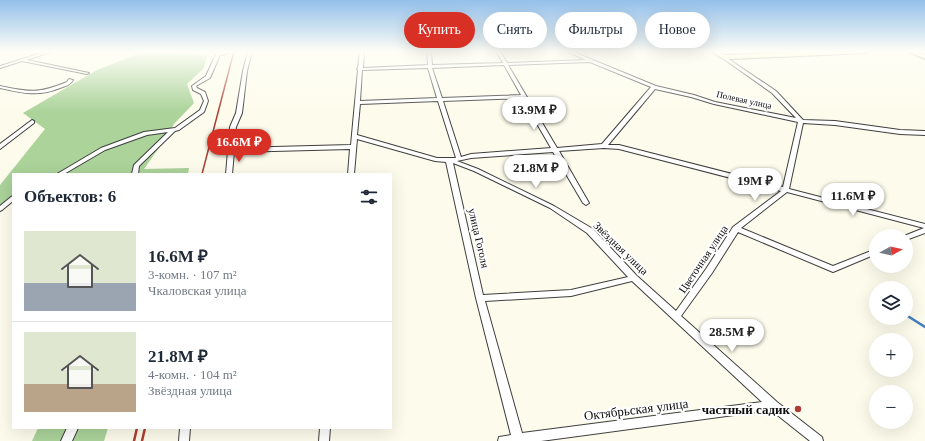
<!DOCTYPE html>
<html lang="ru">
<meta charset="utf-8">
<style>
body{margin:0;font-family:"Times New Roman",serif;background:#f2f2f3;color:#1f2937;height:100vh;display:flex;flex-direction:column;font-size:15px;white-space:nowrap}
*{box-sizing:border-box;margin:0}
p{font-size:13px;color:#747a83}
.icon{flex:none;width:22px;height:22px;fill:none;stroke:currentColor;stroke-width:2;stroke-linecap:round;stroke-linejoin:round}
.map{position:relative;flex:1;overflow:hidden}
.drawer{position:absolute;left:12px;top:173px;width:380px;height:256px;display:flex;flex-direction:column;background:#fff;border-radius:0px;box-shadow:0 4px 16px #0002}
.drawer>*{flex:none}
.guide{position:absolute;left:404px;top:12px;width:380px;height:36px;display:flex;gap:8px}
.needle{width:26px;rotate:82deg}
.controls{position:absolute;left:869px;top:229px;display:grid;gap:8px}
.controls a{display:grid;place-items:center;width:44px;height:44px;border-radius:50%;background:#fff;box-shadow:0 4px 16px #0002;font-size:20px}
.price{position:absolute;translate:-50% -34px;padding:0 9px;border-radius:14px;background:#fff;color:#222;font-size:13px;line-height:26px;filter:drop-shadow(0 1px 2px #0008)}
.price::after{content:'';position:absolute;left:50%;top:24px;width:12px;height:9px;margin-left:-6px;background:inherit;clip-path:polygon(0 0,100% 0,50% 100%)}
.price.on{background:#d93025;color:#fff}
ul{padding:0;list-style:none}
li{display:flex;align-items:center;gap:12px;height:100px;padding:0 12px}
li+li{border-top:1px solid #e0e1e3}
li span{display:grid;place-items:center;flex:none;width:112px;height:80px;border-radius:0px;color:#555}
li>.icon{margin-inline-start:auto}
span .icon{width:48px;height:48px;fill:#fffc;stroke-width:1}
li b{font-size:17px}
h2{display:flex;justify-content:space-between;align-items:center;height:48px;padding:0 12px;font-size:17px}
.pill{padding:0 14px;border-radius:18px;background:#fff;box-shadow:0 4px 16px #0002;font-size:14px;line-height:36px}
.pill.on{background:#d93025;color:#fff}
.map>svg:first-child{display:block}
.forest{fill:#abd39a}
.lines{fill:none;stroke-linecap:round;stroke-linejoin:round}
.stream{stroke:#437cc0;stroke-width:2.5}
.street-casing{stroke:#3f3f3f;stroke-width:2}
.secondary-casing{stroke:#2e2e2e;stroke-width:2}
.street{fill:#fff;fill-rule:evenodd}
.secondary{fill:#f5f8ac;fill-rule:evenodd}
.rail-far1{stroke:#ae3d31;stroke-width:1.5}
.rail{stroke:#ae3d31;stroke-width:2.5}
.poi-dot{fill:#ae3d31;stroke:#fff;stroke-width:1.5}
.labels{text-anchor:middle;stroke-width:4;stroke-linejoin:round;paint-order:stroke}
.far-street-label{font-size:9px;fill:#0c0c0c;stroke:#fff}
.street-label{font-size:11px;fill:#0c0c0c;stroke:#fff}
.near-street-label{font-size:13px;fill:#0c0c0c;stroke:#fff}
.near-poi-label{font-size:13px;font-weight:bold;fill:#0c0c0c;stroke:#fff;text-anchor:end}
</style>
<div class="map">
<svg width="925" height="441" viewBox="0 0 925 441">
<rect width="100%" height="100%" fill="#fdfcec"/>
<path class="forest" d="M 145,51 L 207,55 L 204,68 L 187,84 L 194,103 L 174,124 L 166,138 L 144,169 L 189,168 L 188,174 L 13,174 L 13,203 L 0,205 L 0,185 L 45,129 L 23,113 L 97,70 Z
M 38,428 L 108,428 L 104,441 L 32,441 Z"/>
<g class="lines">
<path class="stream" d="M 906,315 L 925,327"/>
<defs>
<path id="street" d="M 48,51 L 53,51 L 27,60 L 89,73 L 87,74 L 22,61 L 0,68 L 0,66 Z
M 212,51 C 216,50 220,53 224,52 L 225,51 L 229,51 L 227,54 L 220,55 L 210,78 L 196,86 L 197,88 L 205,92 L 208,101 L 204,112 L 179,130 L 175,131 L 139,166 L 138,174 L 132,174 L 134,165 L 168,132 L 147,135 L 105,150 L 64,174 L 57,174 L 101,148 L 144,132 L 175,128 L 200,110 L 204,101 L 201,94 L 193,90 L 192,86 L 206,76 L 216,54 Z
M 248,51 L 252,51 L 247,71 L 242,113 L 236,127 L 234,148 L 351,145 L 358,70 L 357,69 L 358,68 L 360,51 L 364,51 L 363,68 L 428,65 L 427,51 L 431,51 L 432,65 L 503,63 L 496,51 L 500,51 L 507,63 L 586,60 L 566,51 L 571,51 L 656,86 L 694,95 L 715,102 L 796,118 L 772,93 L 721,57 L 724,56 L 776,91 L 803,120 L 835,121 L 900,130 L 925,131 L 925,135 L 900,134 L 835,125 L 803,123 L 789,189 L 925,224 L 925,233 L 906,240 L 906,236 L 904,236 L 924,228 L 787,192 L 741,228 L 833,266 L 876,249 L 876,254 L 833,272 L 738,232 L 712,273 L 681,316 L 777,402 L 822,437 L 823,441 L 810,441 L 771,410 L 541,441 L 498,441 L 499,437 L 511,435 L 476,298 L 446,162 L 435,161 L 357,139 L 354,174 L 348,174 L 350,149 L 234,152 L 232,174 L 226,174 L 230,127 L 236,113 L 243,71 ZM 590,62 L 651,87 L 602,144 L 557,148 L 508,65 ZM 504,65 L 521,95 L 442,98 L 432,68 ZM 428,68 L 437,98 L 360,101 L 362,70 ZM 655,89 L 691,97 L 714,104 L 798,122 L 783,187 L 619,145 L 608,145 ZM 522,98 L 551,148 L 471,154 L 461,157 L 443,101 ZM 438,101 L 456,158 L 437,158 L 357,135 L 360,104 ZM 604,148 L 619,149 L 781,191 L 733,227 L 706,269 L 676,311 L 637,276 L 593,229 L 554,206 L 478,169 L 457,161 L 471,158 L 553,152 L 583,203 L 586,205 L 589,203 L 559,151 ZM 453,163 L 474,171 L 550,208 L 587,233 L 628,277 L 571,290 L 483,295 ZM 632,281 L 762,402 L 522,433 L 485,301 L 571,296 Z
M 69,79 L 73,80 C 70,85 66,86 60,88 C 38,97 22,93 0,88 L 0,86 C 30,92 38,94 67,82 Z
M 32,120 L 34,121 L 34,123 L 0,149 L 0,144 Z
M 13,196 L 13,201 L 2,210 L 0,211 L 0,206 L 11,197 Z
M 67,428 L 78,428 L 72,441 L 61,441 Z
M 180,428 L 190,428 L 189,441 L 179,441 Z
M 320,428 L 330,428 L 329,441 L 319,441 Z"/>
<path id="secondary" d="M 711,51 L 717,51 L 724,55 L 834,51 L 870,51 L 867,53 L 732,59 L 721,58 Z
M 906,51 L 914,51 L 925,55 L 925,59 Z"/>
</defs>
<use href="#street" class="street-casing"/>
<use href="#secondary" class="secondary-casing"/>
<use href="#street" class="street"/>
<use href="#secondary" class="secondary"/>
<path class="rail-far1" d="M 202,174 L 234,51"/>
<path class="rail" d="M 134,441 L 137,428
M 142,441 L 145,428"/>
</g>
<linearGradient id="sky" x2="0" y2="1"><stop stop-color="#93c0eb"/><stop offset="0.46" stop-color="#fefef6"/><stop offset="1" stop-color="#fefef6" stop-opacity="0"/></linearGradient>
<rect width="925" height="112" fill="url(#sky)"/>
<circle class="poi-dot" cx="798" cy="409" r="4"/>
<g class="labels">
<g class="far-street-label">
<text transform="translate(744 100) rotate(12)" y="3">Полевая улица</text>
</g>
<g class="street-label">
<text transform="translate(479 238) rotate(77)" y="4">улица Гоголя</text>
<text transform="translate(621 248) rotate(44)" y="4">Звёздная улица</text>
<text transform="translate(703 259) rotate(-56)" y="4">Цветочная улица</text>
</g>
<g class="near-street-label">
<text transform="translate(636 409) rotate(-7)" y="5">Октябрьская улица</text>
</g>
<g class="near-poi-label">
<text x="790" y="414">частный садик</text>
</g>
</g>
</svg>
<div class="controls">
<a><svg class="needle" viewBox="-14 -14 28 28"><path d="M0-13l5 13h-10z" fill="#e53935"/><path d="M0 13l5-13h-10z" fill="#747a83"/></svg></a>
<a><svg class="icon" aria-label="layers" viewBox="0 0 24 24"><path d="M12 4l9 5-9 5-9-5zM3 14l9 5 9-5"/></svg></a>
<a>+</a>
<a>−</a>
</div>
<b class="price" style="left:534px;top:131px">13.9M ₽</b>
<b class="price on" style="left:239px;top:163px">16.6M ₽</b>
<b class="price" style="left:536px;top:189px">21.8M ₽</b>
<b class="price" style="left:755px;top:202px">19M ₽</b>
<b class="price" style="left:853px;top:217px">11.6M ₽</b>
<b class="price" style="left:732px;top:353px">28.5M ₽</b>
<div class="guide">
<a class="pill on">Купить</a>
<a class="pill">Снять</a>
<a class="pill">Фильтры</a>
<a class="pill">Новое</a>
</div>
<section class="drawer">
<h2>Объектов: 6<svg class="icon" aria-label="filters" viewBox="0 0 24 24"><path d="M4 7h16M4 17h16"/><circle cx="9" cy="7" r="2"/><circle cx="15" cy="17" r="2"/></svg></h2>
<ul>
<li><span style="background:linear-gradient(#dfe7d0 65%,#9aa5b1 0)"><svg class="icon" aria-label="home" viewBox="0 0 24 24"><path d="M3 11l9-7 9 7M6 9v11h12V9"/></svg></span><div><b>16.6M ₽</b><p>3-комн. · 107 m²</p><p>Чкаловская улица</p></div></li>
<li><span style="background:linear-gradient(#dfe7d0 65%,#b9a48a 0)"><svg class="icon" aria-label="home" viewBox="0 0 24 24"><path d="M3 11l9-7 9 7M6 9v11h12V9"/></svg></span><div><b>21.8M ₽</b><p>4-комн. · 104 m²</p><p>Звёздная улица</p></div></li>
</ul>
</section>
</div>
